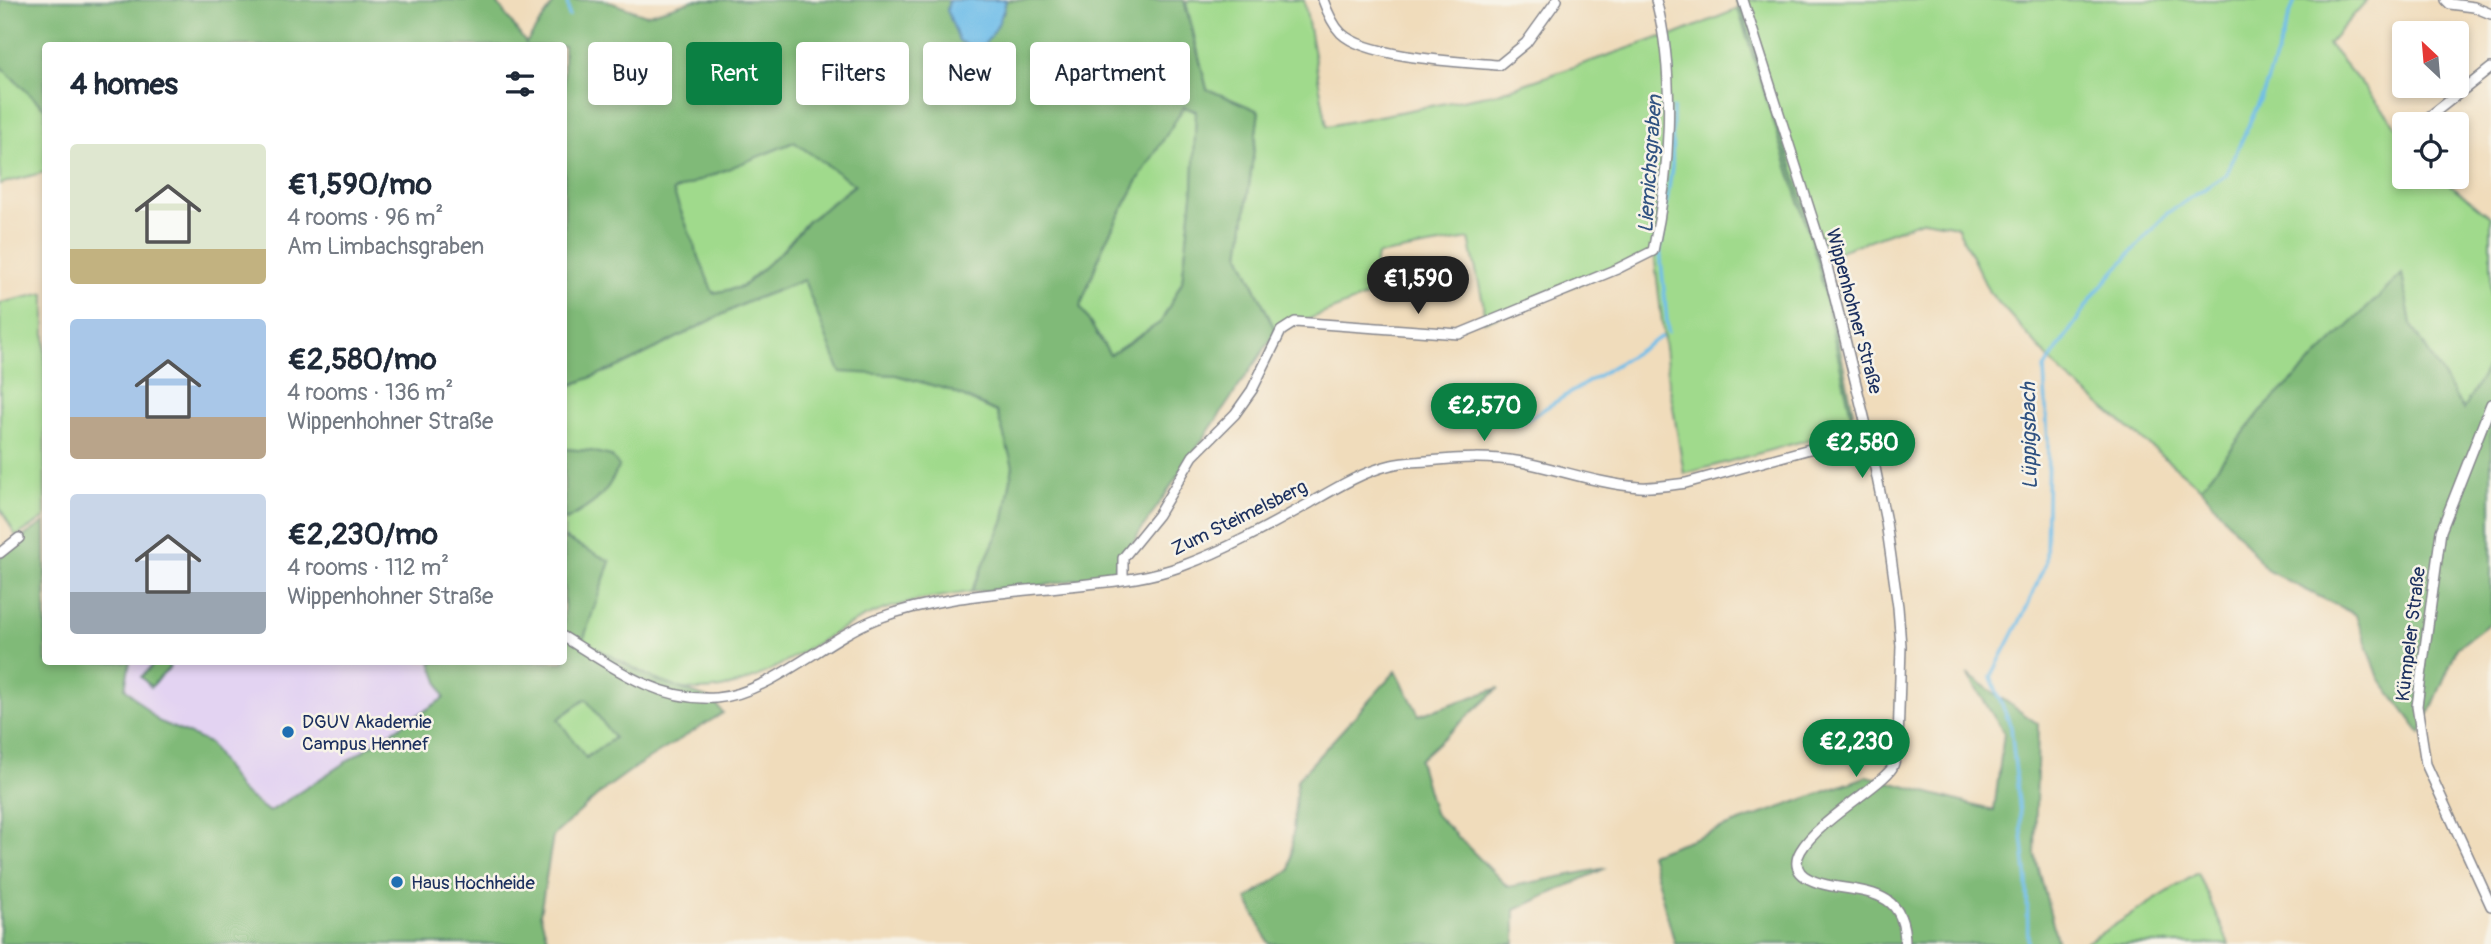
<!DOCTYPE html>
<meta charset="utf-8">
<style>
body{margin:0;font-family:Pangolin,sans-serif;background:#f6f6f7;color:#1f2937;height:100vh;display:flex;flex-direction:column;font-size:26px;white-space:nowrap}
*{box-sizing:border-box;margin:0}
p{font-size:23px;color:#747a83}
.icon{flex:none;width:38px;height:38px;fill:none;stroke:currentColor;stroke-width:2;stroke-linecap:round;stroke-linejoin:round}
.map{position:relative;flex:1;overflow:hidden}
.panel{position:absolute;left:42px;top:42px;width:525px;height:623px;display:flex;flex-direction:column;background:#fff;border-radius:7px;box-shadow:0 4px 10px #0003}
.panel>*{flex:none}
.top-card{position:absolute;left:588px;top:42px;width:665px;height:63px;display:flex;gap:14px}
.needle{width:46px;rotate:334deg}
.buttons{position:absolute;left:2392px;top:21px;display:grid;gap:14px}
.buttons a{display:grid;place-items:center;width:77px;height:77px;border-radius:7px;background:#fff;box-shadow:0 4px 10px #0003;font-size:35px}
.price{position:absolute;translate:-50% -60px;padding:0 16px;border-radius:24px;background:#0b8043;color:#fff;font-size:23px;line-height:46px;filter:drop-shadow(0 2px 4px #0008)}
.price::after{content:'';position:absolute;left:50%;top:42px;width:21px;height:16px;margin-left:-10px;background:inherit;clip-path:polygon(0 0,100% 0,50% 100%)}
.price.on{background:#222;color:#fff}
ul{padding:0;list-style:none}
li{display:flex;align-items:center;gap:21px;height:175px;padding:0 28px}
li span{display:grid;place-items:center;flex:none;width:196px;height:140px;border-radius:7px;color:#555}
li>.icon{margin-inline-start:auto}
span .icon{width:84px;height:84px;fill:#fffc;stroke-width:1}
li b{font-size:30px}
h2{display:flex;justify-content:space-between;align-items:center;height:84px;padding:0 28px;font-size:30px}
.tag{padding:0 24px;border-radius:7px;background:#fff;box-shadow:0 4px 10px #0003;font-size:24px;line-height:63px}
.tag.on{background:#0b8043;color:#fff}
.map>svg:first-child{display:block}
.built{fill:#e3d3f2}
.green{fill:#a0da8c;stroke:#5e8475;stroke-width:2}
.forest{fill:#80ba78;stroke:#4e746b;stroke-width:2;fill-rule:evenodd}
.water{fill:#6ebde9;stroke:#4476a4;stroke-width:2}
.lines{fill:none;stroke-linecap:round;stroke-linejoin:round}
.stream{stroke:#6ebde9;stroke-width:3.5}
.street-casing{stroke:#86868c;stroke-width:12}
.street{stroke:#fff;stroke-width:9}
.poi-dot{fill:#1f6fb2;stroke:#f7f3e8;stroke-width:2.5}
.labels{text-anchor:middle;stroke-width:5;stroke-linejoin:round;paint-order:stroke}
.street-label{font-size:19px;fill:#1b2f5e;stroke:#f7f3e8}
.poi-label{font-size:19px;fill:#1b2f5e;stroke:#f7f3e8;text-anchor:start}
.water-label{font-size:21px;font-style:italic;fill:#305281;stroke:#f7f3e8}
</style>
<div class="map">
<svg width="2491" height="944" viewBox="0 0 2491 944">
<rect width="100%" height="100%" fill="#f7f3e8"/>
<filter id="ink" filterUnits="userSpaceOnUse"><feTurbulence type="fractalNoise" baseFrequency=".0143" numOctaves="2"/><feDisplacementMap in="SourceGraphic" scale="14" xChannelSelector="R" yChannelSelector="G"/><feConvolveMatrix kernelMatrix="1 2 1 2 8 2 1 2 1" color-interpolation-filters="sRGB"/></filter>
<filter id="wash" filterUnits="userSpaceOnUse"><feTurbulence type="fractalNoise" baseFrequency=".00686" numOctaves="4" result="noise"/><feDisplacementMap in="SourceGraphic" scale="28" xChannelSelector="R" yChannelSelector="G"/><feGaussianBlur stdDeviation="1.57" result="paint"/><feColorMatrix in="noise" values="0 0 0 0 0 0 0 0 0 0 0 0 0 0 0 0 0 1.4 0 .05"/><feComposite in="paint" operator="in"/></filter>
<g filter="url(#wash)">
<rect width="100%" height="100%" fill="#f0dcbb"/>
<path class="built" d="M 130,662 L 431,662 L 444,698 L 270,812 L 240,790 L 209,743 L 158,721 L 125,687 Z"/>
<path class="green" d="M 0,0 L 164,0 L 46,46 L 45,172 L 0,184 Z
M 1192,0 L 1304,0 L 1327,126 L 1498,93 L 1661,37 L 1667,38 L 1738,9 L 1817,259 L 1854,427 L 1684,474 L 1669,383 L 1654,253 L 1484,322 L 1483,302 L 1469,239 L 1377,255 L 1370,295 L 1276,332 L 1240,255 L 1259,111 L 1207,89 L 1186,2 Z
M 1739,0 L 2367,0 L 2328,44 L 2404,135 L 2404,177 L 2440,177 L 2491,217 L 2491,361 L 2463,410 L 2411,324 L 2402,275 L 2261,411 L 2201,488 L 2062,373 L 1989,292 L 1957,226 L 1924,220 L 1821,258 Z
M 1184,106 L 1196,112 L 1193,187 L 1182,282 L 1161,322 L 1110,355 L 1080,307 L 1105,242 L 1138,180 Z
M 794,142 L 855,184 L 807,222 L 782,251 L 742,287 L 713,293 L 673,191 Z
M 804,280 L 840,371 L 896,375 L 949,390 L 997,412 L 1013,466 L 1004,520 L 971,592 C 938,597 904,601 872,614 C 809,639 751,702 678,688 C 647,682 610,656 582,641 L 610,562 L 564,538 L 564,521 C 593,505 604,498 619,466 L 591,451 L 564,449 L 564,388 L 625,364 L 747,302 Z
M 45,293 L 45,518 L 16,536 L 0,508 L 0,303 Z
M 586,699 L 614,738 L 585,758 L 557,719 Z
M 2198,873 L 2229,944 L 2084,944 Z"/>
<path class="forest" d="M 0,0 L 495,0 L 526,43 L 556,0 L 604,0 L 646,15 L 694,0 L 949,0 L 947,10 L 1003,14 L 1006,0 L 1184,0 L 1207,89 L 1259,111 L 1240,255 L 1276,332 L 1112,573 L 1041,586 L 971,592 L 1004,520 L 1013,466 L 997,412 L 949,390 L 896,375 L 840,372 L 804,280 L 747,302 L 625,364 L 564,388 L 564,46 L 46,46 L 45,109 L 0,66 ZM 1184,107 L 1196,111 L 1193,187 L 1182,282 L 1161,322 L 1110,355 L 1080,307 L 1105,242 L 1138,180 ZM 794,142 L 855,185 L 807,222 L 782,251 L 742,287 L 713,293 L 673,191 Z
M 1736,0 L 1739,0 L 1821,258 L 1853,411 L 1851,415 L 1817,259 Z
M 2402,274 L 2411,324 L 2463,409 L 2491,361 L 2491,622 L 2457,648 L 2421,734 L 2379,678 L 2356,615 L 2268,571 L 2201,488 L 2261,411 Z
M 564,449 L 591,451 L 611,456 L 619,466 C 605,498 593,505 564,521 Z
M 45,522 L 46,662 L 130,662 L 125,688 L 158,721 L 209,743 L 240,790 L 269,812 L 444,698 L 431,662 L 564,662 L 564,538 L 610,561 L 583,641 L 654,679 L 713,700 L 723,713 L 637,766 L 605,789 L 553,836 L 540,914 L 549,944 L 0,944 L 0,557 L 18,540 ZM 586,699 L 614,738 L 586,758 L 558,719 Z
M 156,662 L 164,662 L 170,667 L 151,687 L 141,677 Z
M 1396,671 L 1419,715 L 1499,688 L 1419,760 L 1434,813 L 1508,887 L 1606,868 L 1515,910 L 1515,944 L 1269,944 L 1247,899 L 1290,870 L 1297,780 Z
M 1967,674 L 2038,724 L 2035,854 L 2058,944 L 1675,944 L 1650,854 L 1868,776 L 1994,811 L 2004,733 Z"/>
<path class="water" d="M 949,0 L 1006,0 C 1001,21 994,36 978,50 L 959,41 L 947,10 Z"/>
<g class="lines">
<path class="stream" d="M 567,0 L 569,16
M 1661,0 L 1670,45 L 1671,72
M 1668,332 L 1660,250 L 1672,166 L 1673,108
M 1518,425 L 1661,337
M 2028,944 L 2027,882 L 2011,727 L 1991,677 L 2027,607 L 2046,562 L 2048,443 L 2044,369 L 2096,292 L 2166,214 L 2226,175 L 2264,91 L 2295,0"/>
</g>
</g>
<g filter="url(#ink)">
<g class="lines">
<defs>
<path id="street" d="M 1323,0 C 1327,11 1333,25 1341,33 C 1366,58 1463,62 1499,65 L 1526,43 L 1557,0
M 1743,0 L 1825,258 L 1868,433 L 1886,522 L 1898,607 L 1901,646 L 1898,742 C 1897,751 1896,760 1892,768 C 1874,796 1727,870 1838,887 C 1877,893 1905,896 1905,944
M 2446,0 L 2450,4 L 2474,7 L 2491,14
M 2420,124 L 2491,68
M 2491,404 L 2441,531 L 2417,706 L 2426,764 L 2491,906
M 0,553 L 19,538
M 1123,580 L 1123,558 L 1158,515 L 1193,456 L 1235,414 L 1252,390 L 1281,331 L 1295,322 L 1459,334 L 1617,269 L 1653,251 C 1670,175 1676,76 1656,0
M 564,637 C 611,666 658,702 716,698 C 769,694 825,639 876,619 C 943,594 1018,592 1088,584 C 1119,581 1152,577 1182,566 C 1226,550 1269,526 1310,503 C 1336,488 1362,472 1391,465 C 1402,462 1415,462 1427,461 C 1459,458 1489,456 1522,462 C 1561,470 1599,484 1639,487 C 1654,488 1671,485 1686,483 L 1868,433"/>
</defs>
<use href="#street" class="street-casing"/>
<use href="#street" class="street"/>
</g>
</g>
<g class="poi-dot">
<circle cx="288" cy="732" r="7"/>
<circle cx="397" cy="882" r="7"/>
</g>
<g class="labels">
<g class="street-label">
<text transform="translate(1855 311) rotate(75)" y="7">Wippenhohner Straße</text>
<text transform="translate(1239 517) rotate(-26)" y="7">Zum Steimelsberg</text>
<text transform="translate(2410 634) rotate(-83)" y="7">Kümpeler Straße</text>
</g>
<g class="poi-label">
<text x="302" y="728">DGUV Akademie<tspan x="302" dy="22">Campus Hennef</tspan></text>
<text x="411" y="889">Haus Hochheide</text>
</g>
<g class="water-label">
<text transform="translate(1650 164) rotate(-86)" y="7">Liemichsgraben</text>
<text transform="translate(2029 436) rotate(-91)" y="7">Lüppigsbach</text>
</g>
</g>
</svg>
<div class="buttons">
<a><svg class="needle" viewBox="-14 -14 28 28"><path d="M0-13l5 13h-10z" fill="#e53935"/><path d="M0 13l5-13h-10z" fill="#747a83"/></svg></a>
<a><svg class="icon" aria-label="locate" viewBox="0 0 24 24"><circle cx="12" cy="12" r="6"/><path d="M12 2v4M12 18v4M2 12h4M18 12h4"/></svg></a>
</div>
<b class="price on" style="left:1418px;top:316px">€1,590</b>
<b class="price" style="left:1484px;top:443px">€2,570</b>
<b class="price" style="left:1862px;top:480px">€2,580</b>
<b class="price" style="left:1856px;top:779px">€2,230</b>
<div class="top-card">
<a class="tag">Buy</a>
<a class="tag on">Rent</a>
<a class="tag">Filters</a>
<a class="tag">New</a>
<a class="tag">Apartment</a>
</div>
<section class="panel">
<h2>4 homes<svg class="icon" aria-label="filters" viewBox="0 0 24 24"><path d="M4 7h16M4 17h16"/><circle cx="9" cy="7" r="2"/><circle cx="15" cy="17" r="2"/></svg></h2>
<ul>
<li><span style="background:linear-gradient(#dfe7d0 75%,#c2b280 0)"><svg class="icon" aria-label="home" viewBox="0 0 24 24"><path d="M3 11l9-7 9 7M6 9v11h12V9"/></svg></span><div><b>€1,590/mo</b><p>4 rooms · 96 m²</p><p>Am Limbachsgraben</p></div></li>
<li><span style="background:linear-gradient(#a9c7e8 70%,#b9a48a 0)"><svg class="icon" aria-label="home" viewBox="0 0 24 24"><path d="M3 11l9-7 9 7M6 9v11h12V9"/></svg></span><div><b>€2,580/mo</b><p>4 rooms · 136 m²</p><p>Wippenhohner Straße</p></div></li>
<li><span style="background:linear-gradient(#c9d6e8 70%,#9aa5b1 0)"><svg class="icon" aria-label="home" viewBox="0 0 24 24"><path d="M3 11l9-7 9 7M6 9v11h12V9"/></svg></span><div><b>€2,230/mo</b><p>4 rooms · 112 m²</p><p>Wippenhohner Straße</p></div></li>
</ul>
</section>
</div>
